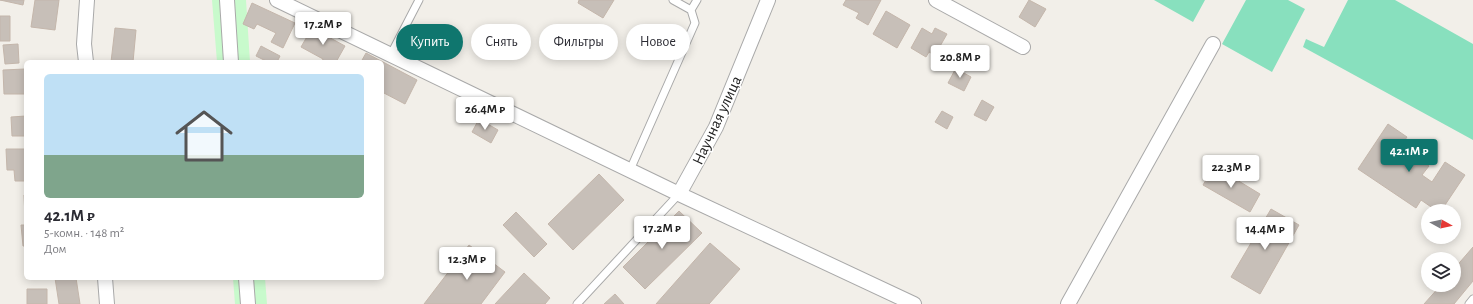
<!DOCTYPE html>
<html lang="ru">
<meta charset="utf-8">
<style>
body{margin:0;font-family:"Alegreya Sans",sans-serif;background:#f2f2f3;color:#2b2b33;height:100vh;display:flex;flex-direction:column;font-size:15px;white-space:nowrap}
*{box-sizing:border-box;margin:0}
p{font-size:13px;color:#7c7c81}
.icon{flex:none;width:22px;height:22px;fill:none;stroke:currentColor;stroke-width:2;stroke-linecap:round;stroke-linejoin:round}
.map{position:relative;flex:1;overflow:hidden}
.sheet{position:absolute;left:24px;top:60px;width:360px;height:220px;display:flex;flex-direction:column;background:#fff;border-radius:6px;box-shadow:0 2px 10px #0003}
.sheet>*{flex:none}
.top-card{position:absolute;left:396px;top:24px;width:380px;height:36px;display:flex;gap:8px}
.needle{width:26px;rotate:98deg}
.controls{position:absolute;left:1421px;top:204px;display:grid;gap:8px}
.controls a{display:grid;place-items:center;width:40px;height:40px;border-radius:50%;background:#fff;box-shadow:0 2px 10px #0003;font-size:20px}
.price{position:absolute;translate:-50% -34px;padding:0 9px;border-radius:4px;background:#fff;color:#222;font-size:13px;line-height:26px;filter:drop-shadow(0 1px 2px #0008)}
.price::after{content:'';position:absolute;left:50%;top:24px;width:12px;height:9px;margin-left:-6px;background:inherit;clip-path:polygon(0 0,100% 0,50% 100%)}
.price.selected{background:#0f766e;color:#fff}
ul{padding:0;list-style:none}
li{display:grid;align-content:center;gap:8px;height:212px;padding:0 20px}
li span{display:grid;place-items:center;height:124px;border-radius:6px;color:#555}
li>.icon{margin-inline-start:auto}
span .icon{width:72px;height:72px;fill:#fffc;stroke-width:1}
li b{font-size:17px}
.chip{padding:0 14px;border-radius:18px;background:#fff;box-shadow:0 2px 10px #0003;font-size:14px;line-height:36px}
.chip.selected{background:#0f766e;color:#fff}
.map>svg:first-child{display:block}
.park{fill:#c8facc}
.pitch{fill:#88e0be}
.building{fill:#c7bfb8;stroke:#c4b6ab}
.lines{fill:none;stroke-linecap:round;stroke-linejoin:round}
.lane-casing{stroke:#a9a9a9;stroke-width:9}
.street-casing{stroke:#a9a9a9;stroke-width:16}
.lane{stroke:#fff;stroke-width:7}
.street{stroke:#fff;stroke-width:14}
.labels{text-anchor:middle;stroke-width:3;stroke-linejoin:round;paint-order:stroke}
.street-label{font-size:16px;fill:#222;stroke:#fff}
</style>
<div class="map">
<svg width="1473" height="304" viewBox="0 0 1473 304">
<rect width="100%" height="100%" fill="#f2efe9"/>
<path class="park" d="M 212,0 L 246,0 L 250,62 L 217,62 Z
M 233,278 L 265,278 L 267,304 L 235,304 Z"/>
<path class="pitch" d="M 1154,0 L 1205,0 L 1193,22 Z
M 1246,0 L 1288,0 L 1305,9 L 1272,72 L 1222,44 Z
M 1348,0 L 1395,0 L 1473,44 L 1473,140 L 1303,47 L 1306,39 L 1324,47 Z"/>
<path class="building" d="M 0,0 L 24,0 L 23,5 Z
M 35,0 L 59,0 L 55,30 L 31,27 Z
M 579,0 L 614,0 L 603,18 L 578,3 Z
M 846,0 L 881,0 L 868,25 L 856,18 L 859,13 L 843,5 Z
M 1029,0 L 1046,9 L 1035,27 L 1019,17 Z
M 252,3 L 295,23 L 283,48 L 271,42 L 276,33 L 257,24 L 254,29 L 243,24 Z
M 886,11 L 910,25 L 897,48 L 873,34 Z
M 0,16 L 10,16 L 10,41 L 0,41 Z
M 115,28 L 136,30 L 133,62 L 111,62 Z
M 312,28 L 345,46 L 336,62 L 322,62 L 323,59 L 301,47 Z
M 922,28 L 932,34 L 935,28 L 947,34 L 935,55 L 929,52 L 926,57 L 911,48 Z
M 18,44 L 19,63 L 5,64 L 3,45 Z
M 261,46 L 280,56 L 277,62 L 268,62 L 256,56 Z
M 979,48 L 989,54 L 982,65 L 973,59 Z
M 366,53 L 417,80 L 405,104 L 382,92 L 382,62 L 361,62 Z
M 957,66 L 963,69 L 962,72 L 971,77 L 964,91 L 948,83 Z
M 25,69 L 25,94 L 4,94 L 3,70 Z
M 982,100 L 994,107 L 986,121 L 974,115 Z
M 942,111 L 953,117 L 947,129 L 935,122 Z
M 26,116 L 26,136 L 12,136 L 11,117 Z
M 479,119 L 498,130 L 491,143 L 472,132 Z
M 1388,124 L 1407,137 L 1393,157 L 1403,164 L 1410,153 L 1429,166 L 1422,175 L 1432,182 L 1445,162 L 1465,175 L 1441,211 L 1437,211 L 1421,200 L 1416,208 L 1358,169 Z
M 6,149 L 26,149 L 26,181 L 15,181 L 14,170 L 7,170 Z
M 1214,166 L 1260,194 L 1250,212 L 1203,185 Z
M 599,174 L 624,200 L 573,250 L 548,224 Z
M 24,195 L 26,195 L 26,217 L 25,217 Z
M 1271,209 L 1299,225 L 1260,294 L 1231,277 Z
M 679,211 L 702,233 L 645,289 L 623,267 Z
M 516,212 L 547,244 L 534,257 L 503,225 Z
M 21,225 L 26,225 L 26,246 L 23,246 Z
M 710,243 L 740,269 L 709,304 L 656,304 Z
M 469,245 L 505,272 L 481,304 L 424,304 Z
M 1473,247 L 1473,281 L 1454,304 L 1424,304 L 1441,285 L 1454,285 L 1454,269 Z
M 524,273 L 550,298 L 545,304 L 495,304 Z
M 55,278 L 76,278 L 80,304 L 59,304 Z
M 27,289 L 47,289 L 47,304 L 27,304 Z
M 615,294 L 624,304 L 604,304 Z"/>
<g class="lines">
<defs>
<path id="lane" d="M 691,10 L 697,0
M 391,54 L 419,0
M 630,170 L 695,23 L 691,10 L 673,0
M 577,304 L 679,194
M 1469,304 L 1473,299"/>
<path id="street" d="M 227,0 L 231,62
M 277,0 L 679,194 L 914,304
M 936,0 L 1023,47
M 86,62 L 84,44 L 87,0
M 679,194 L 716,127 L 768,0
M 105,278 L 107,304
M 246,278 L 248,304
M 1068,304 L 1213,44"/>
</defs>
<use href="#lane" class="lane-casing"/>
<use href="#street" class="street-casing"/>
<use href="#lane" class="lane"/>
<use href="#street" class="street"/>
</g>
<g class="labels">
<g class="street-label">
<text transform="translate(716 120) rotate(-65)" y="6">Научная улица</text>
</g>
</g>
</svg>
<div class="controls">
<a><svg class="needle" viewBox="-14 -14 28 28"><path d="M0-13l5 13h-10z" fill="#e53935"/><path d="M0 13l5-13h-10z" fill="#7c7c81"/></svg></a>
<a><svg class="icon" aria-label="layers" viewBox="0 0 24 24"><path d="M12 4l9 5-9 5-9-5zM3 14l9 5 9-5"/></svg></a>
</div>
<b class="price" style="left:323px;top:46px">17.2M ₽</b>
<b class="price" style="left:960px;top:79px">20.8M ₽</b>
<b class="price" style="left:485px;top:131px">26.4M ₽</b>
<b class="price selected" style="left:1409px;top:173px">42.1M ₽</b>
<b class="price" style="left:1231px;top:189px">22.3M ₽</b>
<b class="price" style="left:662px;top:250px">17.2M ₽</b>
<b class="price" style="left:1265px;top:251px">14.4M ₽</b>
<b class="price" style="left:467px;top:281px">12.3M ₽</b>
<div class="top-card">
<a class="chip selected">Купить</a>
<a class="chip">Снять</a>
<a class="chip">Фильтры</a>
<a class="chip">Новое</a>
</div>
<section class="sheet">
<ul>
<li><span style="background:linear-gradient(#bfe0f5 65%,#7fa58c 0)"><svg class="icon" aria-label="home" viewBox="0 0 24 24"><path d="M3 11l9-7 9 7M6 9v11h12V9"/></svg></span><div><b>42.1M ₽</b><p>5-комн. · 148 m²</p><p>Дом</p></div></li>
</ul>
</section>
</div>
